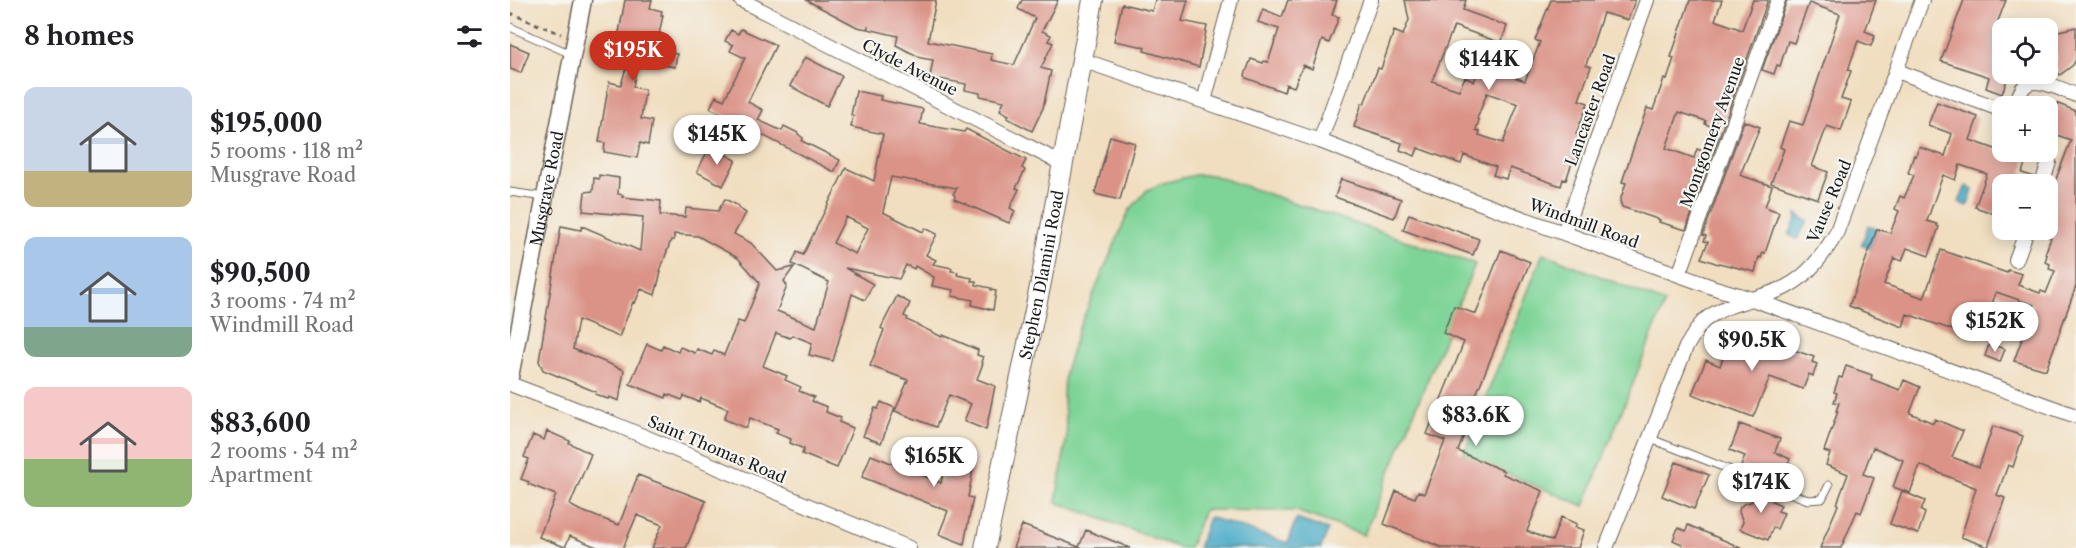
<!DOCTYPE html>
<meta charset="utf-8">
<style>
body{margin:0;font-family:"Libre Caslon Text",serif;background:#f2f2f2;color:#202124;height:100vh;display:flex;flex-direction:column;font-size:22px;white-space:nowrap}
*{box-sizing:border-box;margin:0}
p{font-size:20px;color:#757577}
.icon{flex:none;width:33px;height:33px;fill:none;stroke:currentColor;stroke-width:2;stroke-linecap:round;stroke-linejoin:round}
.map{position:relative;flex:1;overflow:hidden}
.sheet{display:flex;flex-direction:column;background:#fff;width:510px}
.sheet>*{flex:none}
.buttons{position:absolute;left:1482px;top:18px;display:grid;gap:12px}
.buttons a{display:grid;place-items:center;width:66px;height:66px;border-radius:12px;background:#fff;box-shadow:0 3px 15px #0003;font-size:30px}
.price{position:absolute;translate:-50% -51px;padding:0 14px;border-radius:21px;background:#fff;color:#222;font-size:20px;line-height:39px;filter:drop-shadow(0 2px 3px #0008)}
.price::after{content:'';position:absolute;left:50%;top:36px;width:18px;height:14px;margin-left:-9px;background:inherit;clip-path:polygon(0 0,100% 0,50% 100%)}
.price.current{background:#c8321e;color:#fff}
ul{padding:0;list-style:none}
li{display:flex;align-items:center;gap:18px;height:150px;padding:0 24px}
li span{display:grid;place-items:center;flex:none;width:168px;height:120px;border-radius:12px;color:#555}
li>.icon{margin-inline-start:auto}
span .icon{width:72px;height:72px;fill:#fffc;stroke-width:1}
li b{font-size:26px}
h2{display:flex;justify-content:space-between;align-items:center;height:72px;padding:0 24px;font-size:26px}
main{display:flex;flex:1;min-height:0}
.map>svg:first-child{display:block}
.green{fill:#7ed497;stroke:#4d785a;stroke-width:1.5}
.water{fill:#45a9c5;stroke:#306270;stroke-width:1.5}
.building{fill:#db9387;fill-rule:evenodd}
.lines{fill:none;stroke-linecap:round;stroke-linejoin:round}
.service-casing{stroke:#676055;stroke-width:9}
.minor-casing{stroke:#676055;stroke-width:16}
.tertiary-casing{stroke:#676055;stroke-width:19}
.secondary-casing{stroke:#676055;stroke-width:22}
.path{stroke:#676055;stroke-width:3;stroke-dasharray:4.5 4.5;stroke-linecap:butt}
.service{stroke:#fff;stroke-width:7}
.minor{stroke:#fff;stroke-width:14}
.tertiary{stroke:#fff;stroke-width:16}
.secondary{stroke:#fff;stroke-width:20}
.labels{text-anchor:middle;stroke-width:4.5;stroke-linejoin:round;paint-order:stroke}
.street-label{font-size:16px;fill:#1c1c1c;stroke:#f6f6f2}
</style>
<main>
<section class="sheet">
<h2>8 homes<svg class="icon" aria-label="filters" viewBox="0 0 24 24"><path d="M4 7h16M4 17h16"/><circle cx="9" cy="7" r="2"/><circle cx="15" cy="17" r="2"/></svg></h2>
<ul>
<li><span style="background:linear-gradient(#c9d6e8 70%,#c2b280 0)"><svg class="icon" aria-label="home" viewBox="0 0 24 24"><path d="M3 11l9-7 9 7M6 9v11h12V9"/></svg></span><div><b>$195,000</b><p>5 rooms · 118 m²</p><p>Musgrave Road</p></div></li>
<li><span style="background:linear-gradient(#a9c7e8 75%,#7fa58c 0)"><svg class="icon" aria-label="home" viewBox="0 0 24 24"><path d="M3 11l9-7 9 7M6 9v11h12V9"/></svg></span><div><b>$90,500</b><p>3 rooms · 74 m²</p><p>Windmill Road</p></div></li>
<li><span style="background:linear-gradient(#f6c9c9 60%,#8fb573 0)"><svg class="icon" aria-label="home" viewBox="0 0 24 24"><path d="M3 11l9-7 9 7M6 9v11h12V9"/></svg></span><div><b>$83,600</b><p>2 rooms · 54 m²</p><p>Apartment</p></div></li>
</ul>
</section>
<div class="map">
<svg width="1566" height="548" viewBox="0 0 1566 548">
<rect width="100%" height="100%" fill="#f6f6f2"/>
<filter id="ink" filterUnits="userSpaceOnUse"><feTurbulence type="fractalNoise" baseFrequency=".0167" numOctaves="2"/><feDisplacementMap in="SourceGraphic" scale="12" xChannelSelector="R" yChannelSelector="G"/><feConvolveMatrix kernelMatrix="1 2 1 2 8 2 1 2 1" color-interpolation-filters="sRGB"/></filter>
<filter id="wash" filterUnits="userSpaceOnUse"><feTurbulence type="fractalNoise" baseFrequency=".008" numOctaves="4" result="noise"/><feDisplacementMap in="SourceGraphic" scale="24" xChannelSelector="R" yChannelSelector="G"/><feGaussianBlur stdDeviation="1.35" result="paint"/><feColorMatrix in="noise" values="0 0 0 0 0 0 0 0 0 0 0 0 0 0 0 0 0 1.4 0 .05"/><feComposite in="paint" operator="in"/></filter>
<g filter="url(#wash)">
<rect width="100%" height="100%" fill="#f1dec0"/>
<path class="green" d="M 685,175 L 702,175 L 965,264 L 854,535 L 786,511 L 694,510 L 679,548 L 670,548 L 546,502 L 557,436 L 553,395 L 555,372 L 568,330 L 619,211 L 637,190 L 653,183 Z
M 1033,253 L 1155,303 L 1074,506 L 953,455 Z"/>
<path class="water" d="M 1457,186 L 1463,190 L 1458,205 L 1456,206 L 1449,202 L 1455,188 Z
M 1286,214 L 1298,221 L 1287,239 L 1279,235 L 1287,218 Z
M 1358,226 L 1367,229 L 1360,249 L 1352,245 L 1352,243 Z
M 699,517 L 778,543 L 786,519 L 818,530 L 811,548 L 688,548 Z"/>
<g id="blocks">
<path class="building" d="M 115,0 L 142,0 L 140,8 L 152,11 L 151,15 L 153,15 L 147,45 L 161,48 L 160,53 L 167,54 L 165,67 L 128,60 L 123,87 L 135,90 L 131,119 L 142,121 L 138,145 L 130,143 L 127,158 L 94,152 L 95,143 L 89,142 L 99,82 L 111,85 L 115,71 L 128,60 L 125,59 L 128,42 L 108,38 Z
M 296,0 L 426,0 L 418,41 L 482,54 L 481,60 L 504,65 L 525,18 L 508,9 L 512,0 L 548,0 L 532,31 L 541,35 L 538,41 L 543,43 L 531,68 L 541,71 L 533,108 L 522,131 L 497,118 L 499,115 L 490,110 L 494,101 L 470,96 L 470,93 L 455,90 L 456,84 L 420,77 L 423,60 L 411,58 L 386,45 L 388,36 L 358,29 L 358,26 L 357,29 L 347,27 Z
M 645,0 L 678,0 L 672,21 L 697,26 L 689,67 L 634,51 L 635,47 L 604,41 L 612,4 L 642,11 Z
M 778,0 L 827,0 L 822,15 L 829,17 L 819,43 L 812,40 L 802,69 L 793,65 L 784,87 L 776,84 L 774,92 L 736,78 L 735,75 L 741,59 L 753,63 L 754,61 L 758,62 L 769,29 L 748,22 L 753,9 L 772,17 Z
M 895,0 L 956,0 L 953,10 L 997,26 L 991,43 L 944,26 L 922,81 L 949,90 L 955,77 L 964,82 L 971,65 L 1015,81 L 1030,42 L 1025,40 L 1041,0 L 1125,0 L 1118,20 L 1093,13 L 1076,65 L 1081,67 L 1069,100 L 1078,103 L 1066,134 L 1076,138 L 1067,161 L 1063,160 L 1056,180 L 1053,179 L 1051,186 L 1000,168 L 996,179 L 983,175 L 986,167 L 954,155 L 951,164 L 908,148 L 905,156 L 890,150 L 892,143 L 844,127 L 852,103 L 854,104 L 868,68 L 871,69 L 884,31 L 893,35 L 899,20 ZM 977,93 L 1008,104 L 993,143 L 969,135 L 970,132 L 966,130 L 969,120 L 967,119 Z
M 1180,0 L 1212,0 L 1205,20 L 1232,30 L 1243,0 L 1258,0 L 1176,230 L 1149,222 L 1150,220 L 1112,207 L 1110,201 L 1116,183 L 1112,182 L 1128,134 L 1137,108 L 1143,110 L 1154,79 L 1157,80 L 1164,58 L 1161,57 ZM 1169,112 L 1196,121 L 1195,124 L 1201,126 L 1193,151 L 1187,149 L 1184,158 L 1156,148 Z
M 1277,0 L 1366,0 L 1355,31 L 1365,35 L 1361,46 L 1348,41 L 1338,70 L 1341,71 L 1331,99 L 1341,102 L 1331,131 L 1317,126 L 1302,166 L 1318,172 L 1308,199 L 1261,183 L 1274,149 L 1270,147 L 1279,121 L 1293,125 L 1330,14 L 1299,3 L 1284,43 L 1278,41 L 1270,66 L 1267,65 L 1264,74 L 1252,70 Z
M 1454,0 L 1496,0 L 1488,21 L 1492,23 L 1492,75 L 1498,77 L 1492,94 L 1476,88 L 1479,77 L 1431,61 Z
M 1566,27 L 1566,59 L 1563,65 L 1550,75 L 1541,64 L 1547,58 L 1540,33 Z
M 231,29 L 266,45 L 238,102 L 253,110 L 248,120 L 272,131 L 274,126 L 288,133 L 288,134 L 293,138 L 292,141 L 330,160 L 324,172 L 200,108 L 206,96 L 214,100 L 235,58 L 220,51 L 223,45 L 215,41 L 221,30 L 228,34 Z
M 0,44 L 19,52 L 11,73 L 0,69 Z
M 295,57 L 332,76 L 317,106 L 280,86 Z
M 346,91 L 371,96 L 370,100 L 413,109 L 410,124 L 454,132 L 456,129 L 516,160 L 512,168 L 515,170 L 506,188 L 509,189 L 500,208 L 505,211 L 499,223 L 444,199 L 445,196 L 443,194 L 447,188 L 381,177 L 373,212 L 413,232 L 415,228 L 427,234 L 416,255 L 426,260 L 423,264 L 442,268 L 441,271 L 448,272 L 447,275 L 462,278 L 461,281 L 466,281 L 466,285 L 481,288 L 481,290 L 486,291 L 483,310 L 462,305 L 463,300 L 442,296 L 444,290 L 422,286 L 424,277 L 405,266 L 404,269 L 396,265 L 389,279 L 335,268 L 363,284 L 355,300 L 342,294 L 323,361 L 299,355 L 302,343 L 282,335 L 280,338 L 266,333 L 253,366 L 277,376 L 275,380 L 291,387 L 289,391 L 304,397 L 302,401 L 317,407 L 316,412 L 331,418 L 329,422 L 343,428 L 327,468 L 292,454 L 294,449 L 280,443 L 281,439 L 266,433 L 268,429 L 240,418 L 236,428 L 214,419 L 218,409 L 191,398 L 189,402 L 174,396 L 172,400 L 157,394 L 156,398 L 120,384 L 137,344 L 151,350 L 153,345 L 168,352 L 170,347 L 185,353 L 187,349 L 202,355 L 204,351 L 214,355 L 228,321 L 234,323 L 250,283 L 228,258 L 188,236 L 164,234 L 164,240 L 161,240 L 150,271 L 151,272 L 145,295 L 131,289 L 125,303 L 123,302 L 109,337 L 68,320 L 63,349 L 114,370 L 109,401 L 99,397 L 98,399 L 85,394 L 86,392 L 33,370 L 29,361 L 51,226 L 71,230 L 72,226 L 130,251 L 133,217 L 73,211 L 75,192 L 83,191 L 84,178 L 89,179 L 89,175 L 109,178 L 108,194 L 113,195 L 112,197 L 151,201 L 150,215 L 175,217 L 176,208 L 208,211 L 215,199 L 229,206 L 228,208 L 236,213 L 224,234 L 241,243 L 267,271 L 284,267 L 274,281 L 277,286 L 267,311 L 306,327 L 319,282 L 282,264 L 287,252 L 293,255 L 336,168 L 364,181 L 373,134 L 341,127 L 343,116 L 341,115 ZM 336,217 L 358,228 L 345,254 L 323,243 Z
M 1427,102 L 1468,117 L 1460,140 L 1516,160 L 1512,173 L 1525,177 L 1523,184 L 1492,184 L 1492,203 L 1489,201 L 1485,214 L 1465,207 L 1477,174 L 1450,165 L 1445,180 L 1433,175 L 1417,221 L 1427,224 L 1427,226 L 1429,227 L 1419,256 L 1397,248 L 1392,261 L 1384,258 L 1374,284 L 1414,298 L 1431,250 L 1497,273 L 1498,270 L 1512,274 L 1508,285 L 1530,293 L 1531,291 L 1536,293 L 1545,271 L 1539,269 L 1540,264 L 1535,262 L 1537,255 L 1535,254 L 1541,238 L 1538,237 L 1538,200 L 1561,140 L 1538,132 L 1538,127 L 1546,103 L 1566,111 L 1566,286 L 1536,370 L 1504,361 L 1524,305 L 1486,292 L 1475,326 L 1459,321 L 1454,334 L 1397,314 L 1393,327 L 1339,306 L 1367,229 L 1380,233 L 1389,211 L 1385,209 L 1390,196 L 1394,198 L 1404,175 L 1398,173 L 1404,155 L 1406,156 L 1409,147 L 1435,156 L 1442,134 L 1418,125 Z
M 1234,121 L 1250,127 L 1230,175 L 1262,186 L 1255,207 L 1269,212 L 1255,253 L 1253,252 L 1251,258 L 1249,257 L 1245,272 L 1209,263 L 1208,264 L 1191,258 L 1198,242 L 1194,241 L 1196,236 L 1193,235 Z
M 600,136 L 625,143 L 610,200 L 585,194 Z
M 200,146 L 226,160 L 213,186 L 187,172 Z
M 831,179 L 891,199 L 884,218 L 825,197 Z
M 899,214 L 969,239 L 963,255 L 893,230 Z
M 991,250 L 1020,262 L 961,407 L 964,409 L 948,451 L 994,471 L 993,474 L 1033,491 L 1017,531 L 1042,541 L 1051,517 L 1067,524 L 1065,527 L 1074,530 L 1068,548 L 933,548 L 874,524 L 886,491 L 905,498 L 908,491 L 914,494 L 935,441 L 917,434 L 954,342 L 933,333 L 944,306 L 966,314 Z
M 387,296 L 400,303 L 394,316 L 398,318 L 397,320 L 432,337 L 433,335 L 468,350 L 467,355 L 473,357 L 471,362 L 473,363 L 467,379 L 485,386 L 476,430 L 454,421 L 461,404 L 439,395 L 426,427 L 385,411 L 398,380 L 360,366 L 374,330 L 371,328 Z
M 1246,328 L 1264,334 L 1261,342 L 1304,357 L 1302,362 L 1307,364 L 1303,376 L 1299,374 L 1293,389 L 1260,377 L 1243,417 L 1182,394 L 1196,360 L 1210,366 L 1218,343 L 1223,345 L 1226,336 L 1242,341 Z
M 1479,344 L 1495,349 L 1490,362 L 1475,356 Z
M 1336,366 L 1362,375 L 1361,379 L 1390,390 L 1394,380 L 1410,387 L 1400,413 L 1423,423 L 1425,419 L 1453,431 L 1442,457 L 1469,467 L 1483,426 L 1513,436 L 1503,467 L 1498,465 L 1487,495 L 1495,498 L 1478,547 L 1451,537 L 1466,488 L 1410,465 L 1400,493 L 1383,487 L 1393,460 L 1363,447 L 1353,474 L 1364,478 L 1351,513 L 1347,511 L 1331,548 L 1310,548 L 1328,505 L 1327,504 L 1338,474 L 1316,465 L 1320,453 L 1314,451 L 1328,411 L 1326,411 L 1329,403 L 1324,402 L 1327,393 L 1324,392 L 1329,377 L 1332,378 Z
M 371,402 L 385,408 L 371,443 L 353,436 L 365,408 L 368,409 Z
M 1230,424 L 1270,439 L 1265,452 L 1280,459 L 1270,483 L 1231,466 L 1235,456 L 1220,450 Z
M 37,431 L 60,441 L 59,443 L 81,454 L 60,505 L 69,510 L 109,525 L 128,475 L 196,501 L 176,548 L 142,548 L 152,525 L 127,515 L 113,548 L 89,548 L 60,536 L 55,547 L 29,537 L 46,495 L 18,484 L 19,482 L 11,479 L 19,459 L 14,457 L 23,435 L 34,440 Z
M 439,444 L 460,449 L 459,457 L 465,459 L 458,497 L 463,498 L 454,544 L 429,534 L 438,511 L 352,477 L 361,455 L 431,483 Z
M 1166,462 L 1199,475 L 1184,509 L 1152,496 Z
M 1247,486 L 1265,493 L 1262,501 L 1271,505 L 1268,511 L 1274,513 L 1267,529 L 1263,527 L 1258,540 L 1230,529 L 1233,522 L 1229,512 L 1230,507 L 1235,503 L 1241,502 Z
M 1392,491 L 1415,501 L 1411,511 L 1415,513 L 1408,534 L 1380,524 Z
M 512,525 L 569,547 L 576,530 L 620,548 L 503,548 Z
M 1178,525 L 1232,548 L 1174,548 L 1172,544 L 1163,540 L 1168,528 L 1176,531 Z"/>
</g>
</g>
<g filter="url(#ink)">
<use href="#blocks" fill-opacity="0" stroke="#676055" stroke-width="1.5"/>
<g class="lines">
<defs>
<path id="service" d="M 0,27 L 61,54
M 0,192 L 34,197
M 1141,439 L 1298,500 L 1312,499 L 1319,485"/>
<path id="minor" d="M 231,0 L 553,164
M 572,60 L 810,141 L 962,200 L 1205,288 L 1242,299 L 1566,416
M 1387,71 L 1492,110
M 694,101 L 721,0
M 1505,106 C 1508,100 1510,89 1516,85 C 1526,76 1555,91 1566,95
M 810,141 L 861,0
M 1532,184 L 1539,162 L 1536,152
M 1054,232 L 1137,0
M 1506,260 L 1517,230
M 1169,275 L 1268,0
M 0,384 L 102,423 L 399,548
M 1096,548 L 1176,347 C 1182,338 1187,327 1195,320 C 1218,301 1250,300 1276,287 C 1299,275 1313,255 1326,234 L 1412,0"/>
<g id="tertiary">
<path id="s1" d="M 0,377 L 73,0"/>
</g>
<g id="secondary">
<path id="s2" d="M 475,548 L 531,282 L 583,0"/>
</g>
</defs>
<use href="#service" class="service-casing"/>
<use href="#minor" class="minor-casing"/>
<use href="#tertiary" class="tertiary-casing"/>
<use href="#secondary" class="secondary-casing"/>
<path class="path" d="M 0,13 L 51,34"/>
<use href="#service" class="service"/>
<use href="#minor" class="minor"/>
<use href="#tertiary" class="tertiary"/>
<use href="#secondary" class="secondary"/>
</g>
</g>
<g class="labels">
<g class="street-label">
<text transform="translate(400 67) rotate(27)" y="6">Clyde Avenue</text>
<text transform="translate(1080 110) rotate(-70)" y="6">Lancaster Road</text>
<text transform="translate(1202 132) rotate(-70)" y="6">Montgomery Avenue</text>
<text dy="6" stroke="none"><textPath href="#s1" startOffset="192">Musgrave Road</textPath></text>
<text transform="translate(1319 201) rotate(-67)" y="6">Vause Road</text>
<text transform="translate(1074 223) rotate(20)" y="6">Windmill Road</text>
<text dy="6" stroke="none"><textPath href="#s2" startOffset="279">Stephen Dlamini Road</textPath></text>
<text transform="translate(207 449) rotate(23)" y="6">Saint Thomas Road</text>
</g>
</g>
</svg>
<div class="buttons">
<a><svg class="icon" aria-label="locate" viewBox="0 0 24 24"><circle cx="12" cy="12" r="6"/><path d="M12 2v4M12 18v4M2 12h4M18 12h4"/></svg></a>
<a>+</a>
<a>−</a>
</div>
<b class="price current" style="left:123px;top:82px">$195K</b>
<b class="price" style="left:979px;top:91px">$144K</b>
<b class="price" style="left:207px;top:166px">$145K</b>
<b class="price" style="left:1485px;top:353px">$152K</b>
<b class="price" style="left:1242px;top:372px">$90.5K</b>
<b class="price" style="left:966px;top:447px">$83.6K</b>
<b class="price" style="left:424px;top:488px">$165K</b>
<b class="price" style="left:1251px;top:514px">$174K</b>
</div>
</main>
